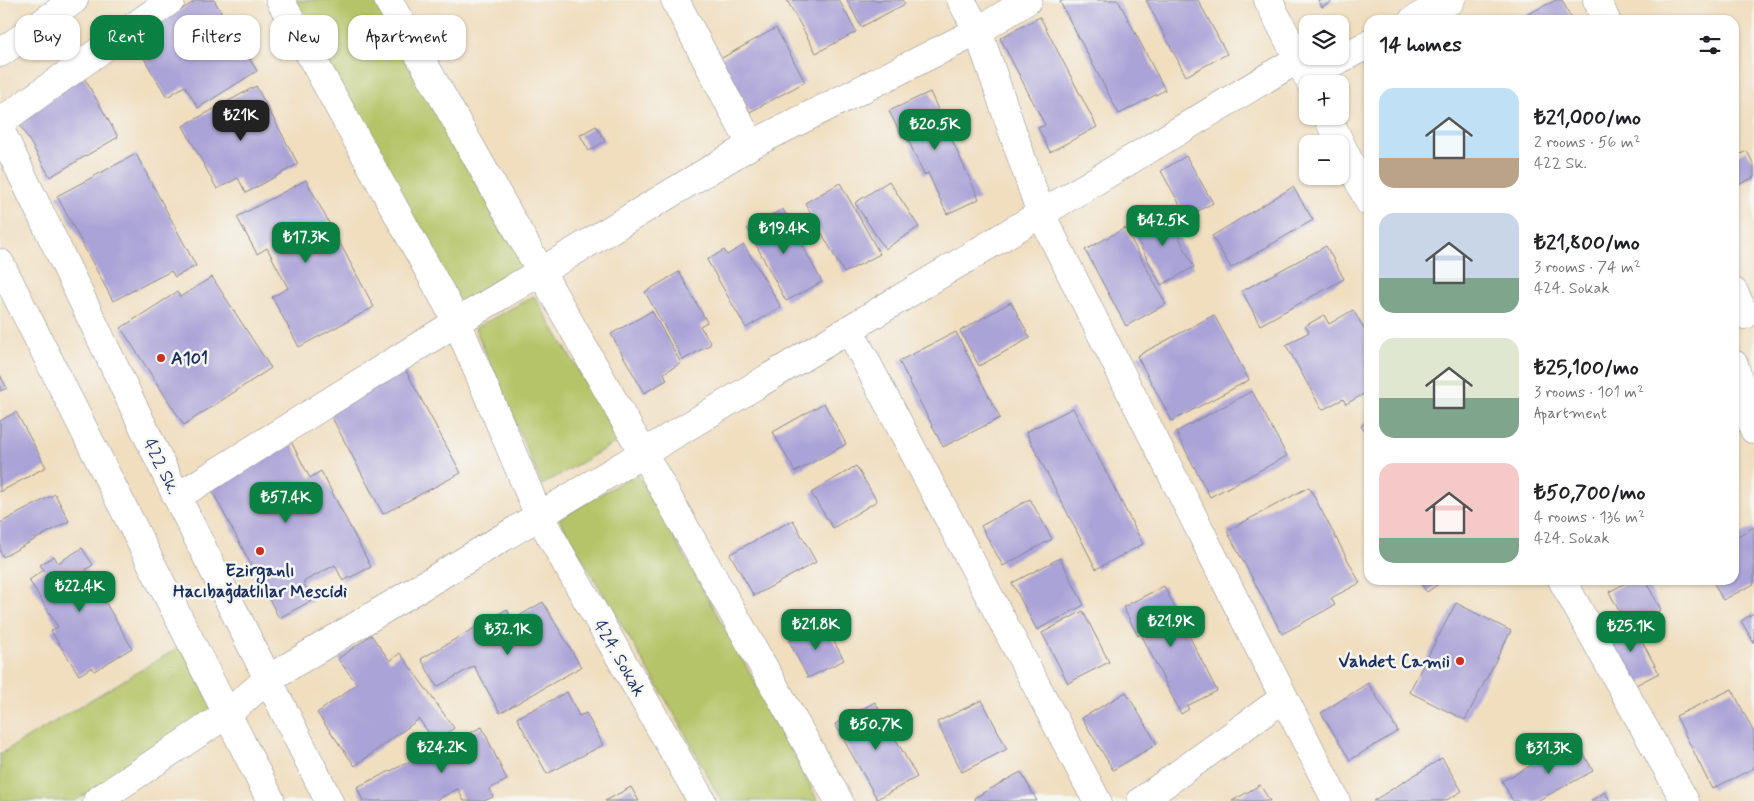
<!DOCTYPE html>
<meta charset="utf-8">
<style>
body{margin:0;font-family:Mynerve,sans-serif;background:#f6f6f6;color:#202124;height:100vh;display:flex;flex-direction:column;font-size:19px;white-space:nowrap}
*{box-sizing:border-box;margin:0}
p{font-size:16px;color:#757577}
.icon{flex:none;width:28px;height:28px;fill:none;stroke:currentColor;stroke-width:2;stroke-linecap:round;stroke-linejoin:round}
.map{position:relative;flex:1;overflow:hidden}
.drawer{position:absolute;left:1364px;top:15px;width:375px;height:570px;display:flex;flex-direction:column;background:#fff;border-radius:15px;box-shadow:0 1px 4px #0004}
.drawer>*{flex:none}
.guide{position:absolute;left:15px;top:15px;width:475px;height:45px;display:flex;gap:10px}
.tools{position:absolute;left:1299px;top:15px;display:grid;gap:10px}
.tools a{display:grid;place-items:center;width:50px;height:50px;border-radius:10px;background:#fff;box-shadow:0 1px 4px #0004;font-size:25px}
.price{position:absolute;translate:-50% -42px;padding:0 11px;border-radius:10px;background:#0b8043;color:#fff;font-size:16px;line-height:32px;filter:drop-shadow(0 1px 2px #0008)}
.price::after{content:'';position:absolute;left:50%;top:30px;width:15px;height:11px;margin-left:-8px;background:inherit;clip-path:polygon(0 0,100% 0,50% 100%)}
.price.current{background:#222;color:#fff}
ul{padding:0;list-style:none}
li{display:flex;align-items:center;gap:15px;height:125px;padding:0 15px}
li span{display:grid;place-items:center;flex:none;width:140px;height:100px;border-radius:15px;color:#555}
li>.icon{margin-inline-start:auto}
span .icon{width:60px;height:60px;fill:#fffc;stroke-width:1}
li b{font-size:21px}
h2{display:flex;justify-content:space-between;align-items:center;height:60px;padding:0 15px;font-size:21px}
.tag{padding:0 18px;border-radius:15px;background:#fff;box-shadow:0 1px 4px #0004;font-size:18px;line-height:45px}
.tag.current{background:#0b8043;color:#fff}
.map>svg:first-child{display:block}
.green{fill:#b5c467;stroke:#687a62}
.building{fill:#aaa3d7}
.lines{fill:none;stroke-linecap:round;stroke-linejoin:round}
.street-casing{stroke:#86868e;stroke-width:29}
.street{stroke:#fff;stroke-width:28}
.poi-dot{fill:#c8321e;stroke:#f6f6f2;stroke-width:2}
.labels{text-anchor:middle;stroke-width:5;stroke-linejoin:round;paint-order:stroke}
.poi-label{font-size:18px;font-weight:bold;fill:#1b2f5e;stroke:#f6f6f2;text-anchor:start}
.street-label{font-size:18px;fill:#1b2f5e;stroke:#f6f6f2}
</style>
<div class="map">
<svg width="1754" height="801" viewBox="0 0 1754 801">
<rect width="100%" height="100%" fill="#f6f6f2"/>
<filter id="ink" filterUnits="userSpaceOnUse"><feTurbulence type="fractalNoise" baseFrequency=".02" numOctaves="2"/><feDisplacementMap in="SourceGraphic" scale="10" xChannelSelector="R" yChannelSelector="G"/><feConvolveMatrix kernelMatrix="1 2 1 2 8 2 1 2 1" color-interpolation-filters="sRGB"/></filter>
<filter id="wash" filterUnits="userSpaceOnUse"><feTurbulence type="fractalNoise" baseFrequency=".0096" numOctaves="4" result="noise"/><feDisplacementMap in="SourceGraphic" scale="20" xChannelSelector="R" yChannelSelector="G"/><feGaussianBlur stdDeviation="1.12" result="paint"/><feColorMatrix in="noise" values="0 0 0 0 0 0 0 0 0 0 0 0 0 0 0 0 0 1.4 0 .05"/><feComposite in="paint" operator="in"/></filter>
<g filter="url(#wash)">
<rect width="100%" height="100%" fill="#f0debf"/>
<path class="green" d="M 294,0 L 377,0 L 524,267 L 459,305 Z
M 534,296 L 620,440 L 542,485 L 475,328 Z
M 637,473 L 754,680 L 818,801 L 721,801 L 679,722 L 559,519 Z
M 181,646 L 213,708 L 75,801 L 0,801 L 0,754 Z"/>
<g id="blocks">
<path class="building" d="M 197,0 L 214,0 L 257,71 L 198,108 L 185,86 L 167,97 L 133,40 Z
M 787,0 L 839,0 L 856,32 L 816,53 Z
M 847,0 L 902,0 L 905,4 L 861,27 Z
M 1064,0 L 1118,0 L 1165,90 L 1119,114 L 1060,2 Z
M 1146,0 L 1198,0 L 1227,54 L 1186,76 Z
M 1318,0 L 1334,0 L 1322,7 Z
M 1556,0 L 1562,0 L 1572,20 L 1516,20 Z
M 1040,17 L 1097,127 L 1050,152 L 1038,128 L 1045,125 L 1000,38 Z
M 776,28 L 805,82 L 750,112 L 720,59 Z
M 82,74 L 118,137 L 50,177 L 14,114 Z
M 256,86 L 298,164 L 246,193 L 238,178 L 217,189 L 183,126 Z
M 930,92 L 979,199 L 947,214 L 928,173 L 924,175 L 906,135 L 902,137 L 889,111 Z
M 596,126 L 605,141 L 589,151 L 580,135 Z
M 1747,151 L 1754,165 L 1754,177 L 1734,187 L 1734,157 Z
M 136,154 L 196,266 L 175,277 L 171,271 L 113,301 L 57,196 Z
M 1186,156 L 1213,203 L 1187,217 L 1161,171 Z
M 306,180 L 374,307 L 299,347 L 272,297 L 288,288 L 267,248 L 257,254 L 237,217 Z
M 889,181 L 919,227 L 885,249 L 855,203 Z
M 840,183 L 880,254 L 844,273 L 805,203 Z
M 1293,187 L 1313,220 L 1231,268 L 1212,236 Z
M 783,209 L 822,282 L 786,301 L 747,228 Z
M 1165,210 L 1194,267 L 1161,285 L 1131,228 Z
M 1125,228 L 1166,304 L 1126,326 L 1085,250 Z
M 744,245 L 781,307 L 746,328 L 707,260 L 724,250 L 727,255 Z
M 1326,246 L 1344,279 L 1260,325 L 1242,291 Z
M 679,272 L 707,322 L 700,326 L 711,344 L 683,360 L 645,292 Z
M 212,277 L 271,368 L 184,425 L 121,328 L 177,292 L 180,297 Z
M 1011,302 L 1030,338 L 979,366 L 960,331 Z
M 1353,310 L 1369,337 L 1369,391 L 1346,404 L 1343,399 L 1322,410 L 1286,345 L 1309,332 L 1305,326 L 1324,315 L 1329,324 Z
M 652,311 L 681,363 L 664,373 L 667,380 L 644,393 L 611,334 Z
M 1214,315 L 1249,380 L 1172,421 L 1137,356 Z
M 956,332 L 1000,418 L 943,447 L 899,361 Z
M 405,369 L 461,473 L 383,514 L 328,410 Z
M 0,375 L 7,388 L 0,391 Z
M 1252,391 L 1287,456 L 1210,497 L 1176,432 Z
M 824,403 L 846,444 L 795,472 L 773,432 Z
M 1073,408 L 1143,544 L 1096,569 L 1026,432 Z
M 16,412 L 46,467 L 0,492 L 0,421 Z
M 1369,420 L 1369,438 L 1361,426 Z
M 288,436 L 310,478 L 321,471 L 371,567 L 343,581 L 335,565 L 303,582 L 313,600 L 279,618 L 206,479 Z
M 856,466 L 877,501 L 833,528 L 811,493 Z
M 1309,487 L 1360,583 L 1331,598 L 1335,605 L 1282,634 L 1227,531 Z
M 55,494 L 69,521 L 3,557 L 0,551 L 0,523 Z
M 1030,499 L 1052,539 L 1003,566 L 981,526 Z
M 793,520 L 816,562 L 754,596 L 730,554 Z
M 1754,527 L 1754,584 L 1723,600 L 1712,580 L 1734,580 L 1734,538 Z
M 82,548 L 93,565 L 86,569 L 132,648 L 94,671 L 92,667 L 79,675 L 51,631 L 58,627 L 29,580 L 44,570 L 40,565 L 54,556 L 58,563 Z
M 1060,558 L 1084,605 L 1037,630 L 1012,583 Z
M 1418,580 L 1444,580 L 1427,592 Z
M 1631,580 L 1645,580 L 1661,610 L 1636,623 L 1632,615 L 1624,620 L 1609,592 Z
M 1164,586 L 1217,691 L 1187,706 L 1189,709 L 1181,714 L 1141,634 L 1138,636 L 1123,607 Z
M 543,602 L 581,667 L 500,713 L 474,666 L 437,687 L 421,659 L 507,609 L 512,620 Z
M 1456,603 L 1511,631 L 1465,720 L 1409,692 Z
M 1083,611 L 1109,662 L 1068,683 L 1042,633 Z
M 1754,613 L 1754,643 L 1741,621 Z
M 1630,619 L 1659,673 L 1632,687 L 1603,634 Z
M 824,623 L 844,660 L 808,678 L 789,641 Z
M 371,635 L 390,661 L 400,653 L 454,728 L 435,742 L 419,719 L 355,766 L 317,713 L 357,684 L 338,659 Z
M 1368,683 L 1398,731 L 1350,760 L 1321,713 Z
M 1732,689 L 1754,733 L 1754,768 L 1712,789 L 1676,716 Z
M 567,692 L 579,716 L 586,713 L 603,745 L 547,774 L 517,718 Z
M 1126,692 L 1157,744 L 1113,770 L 1082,718 Z
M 982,700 L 1007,749 L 962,772 L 937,722 Z
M 875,702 L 917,777 L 877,799 L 835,724 Z
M 482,727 L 507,780 L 489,789 L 493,797 L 484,801 L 464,801 L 458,789 L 434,801 L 363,801 L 357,787 Z
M 1577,741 L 1593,771 L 1537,801 L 1513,801 L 1502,781 Z
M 1442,758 L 1462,791 L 1445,801 L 1373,801 Z
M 1021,772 L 1037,801 L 975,801 L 974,798 Z
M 1260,785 L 1270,801 L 1232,801 Z
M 631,787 L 639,801 L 605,801 Z
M 1605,792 L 1610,801 L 1591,801 Z"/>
</g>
</g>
<g filter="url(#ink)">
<use href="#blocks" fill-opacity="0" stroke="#86868e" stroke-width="1"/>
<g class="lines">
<defs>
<path id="street" d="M 280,0 L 457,322 L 539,516 L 702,801
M 388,0 L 839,801
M 675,0 L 751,145
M 961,0 L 978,31 L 1041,214 L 1336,801
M 1268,0 L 1311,84
M 1597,0 L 1606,20
M 1413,20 L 1451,0
M 0,53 L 74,0
M 1307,76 L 1369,44
M 1327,116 L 1369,202
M 0,122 L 171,0
M 0,129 L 177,497 L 329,801
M 0,263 L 271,801
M 1734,292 L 1745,315
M 849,329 L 1097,801
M 1734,364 L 1754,430
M 177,497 L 457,322 L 751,145 L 978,31 L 1028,0
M 1562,580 L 1685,801
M 97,801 L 227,714 L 268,679 L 1298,59
M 1141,801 L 1284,698"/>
</defs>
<use href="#street" class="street-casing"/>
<use href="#street" class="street"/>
</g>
</g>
<g class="poi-dot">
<circle cx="161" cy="358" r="5"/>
<circle cx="260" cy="551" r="5"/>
<circle cx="1460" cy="661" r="5"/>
</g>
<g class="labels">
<g class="poi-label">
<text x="171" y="364">A101</text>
<text x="260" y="576" text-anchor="middle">Ezirganlı<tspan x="260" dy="21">Hacıbağdatlılar Mescidi</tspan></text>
<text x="1450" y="667" text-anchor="end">Vahdet Camii</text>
</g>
<g class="street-label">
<text transform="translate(162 466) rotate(64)" y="6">422 Sk.</text>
<text transform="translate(620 658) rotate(60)" y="6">424. Sokak</text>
</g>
</g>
</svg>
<div class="tools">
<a><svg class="icon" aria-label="layers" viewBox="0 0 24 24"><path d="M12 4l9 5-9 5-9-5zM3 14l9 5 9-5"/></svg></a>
<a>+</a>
<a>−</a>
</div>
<b class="price current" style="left:241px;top:142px">₺21K</b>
<b class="price" style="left:935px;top:151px">₺20.5K</b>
<b class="price" style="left:1163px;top:247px">₺42.5K</b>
<b class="price" style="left:784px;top:255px">₺19.4K</b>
<b class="price" style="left:306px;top:264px">₺17.3K</b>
<b class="price" style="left:286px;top:524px">₺57.4K</b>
<b class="price" style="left:80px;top:613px">₺22.4K</b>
<b class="price" style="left:1171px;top:648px">₺21.9K</b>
<b class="price" style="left:816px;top:651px">₺21.8K</b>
<b class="price" style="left:1631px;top:653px">₺25.1K</b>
<b class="price" style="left:508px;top:656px">₺32.1K</b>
<b class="price" style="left:876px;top:751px">₺50.7K</b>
<b class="price" style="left:442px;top:774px">₺24.2K</b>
<b class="price" style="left:1549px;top:775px">₺31.3K</b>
<div class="guide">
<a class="tag">Buy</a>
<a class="tag current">Rent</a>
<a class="tag">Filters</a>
<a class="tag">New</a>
<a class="tag">Apartment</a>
</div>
<section class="drawer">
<h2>14 homes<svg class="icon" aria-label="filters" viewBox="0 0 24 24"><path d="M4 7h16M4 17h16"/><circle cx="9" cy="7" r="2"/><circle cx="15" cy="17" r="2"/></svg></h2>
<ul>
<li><span style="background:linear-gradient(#bfe0f5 70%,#b9a48a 0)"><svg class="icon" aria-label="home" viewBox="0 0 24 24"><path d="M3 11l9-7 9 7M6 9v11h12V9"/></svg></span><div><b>₺21,000/mo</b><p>2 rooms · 56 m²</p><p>422 Sk.</p></div></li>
<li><span style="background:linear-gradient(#c9d6e8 65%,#7fa58c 0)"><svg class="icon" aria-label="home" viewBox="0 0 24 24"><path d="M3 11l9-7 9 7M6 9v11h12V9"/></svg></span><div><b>₺21,800/mo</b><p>3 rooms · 74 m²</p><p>424. Sokak</p></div></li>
<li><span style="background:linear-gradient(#dfe7d0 60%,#7fa58c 0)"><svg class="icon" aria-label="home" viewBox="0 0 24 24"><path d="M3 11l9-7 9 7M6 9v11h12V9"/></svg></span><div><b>₺25,100/mo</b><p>3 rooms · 101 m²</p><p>Apartment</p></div></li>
<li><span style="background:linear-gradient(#f6c9c9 75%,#7fa58c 0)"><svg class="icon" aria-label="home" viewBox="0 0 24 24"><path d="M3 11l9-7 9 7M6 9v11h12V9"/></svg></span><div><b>₺50,700/mo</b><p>4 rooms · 136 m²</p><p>424. Sokak</p></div></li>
</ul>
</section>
</div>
